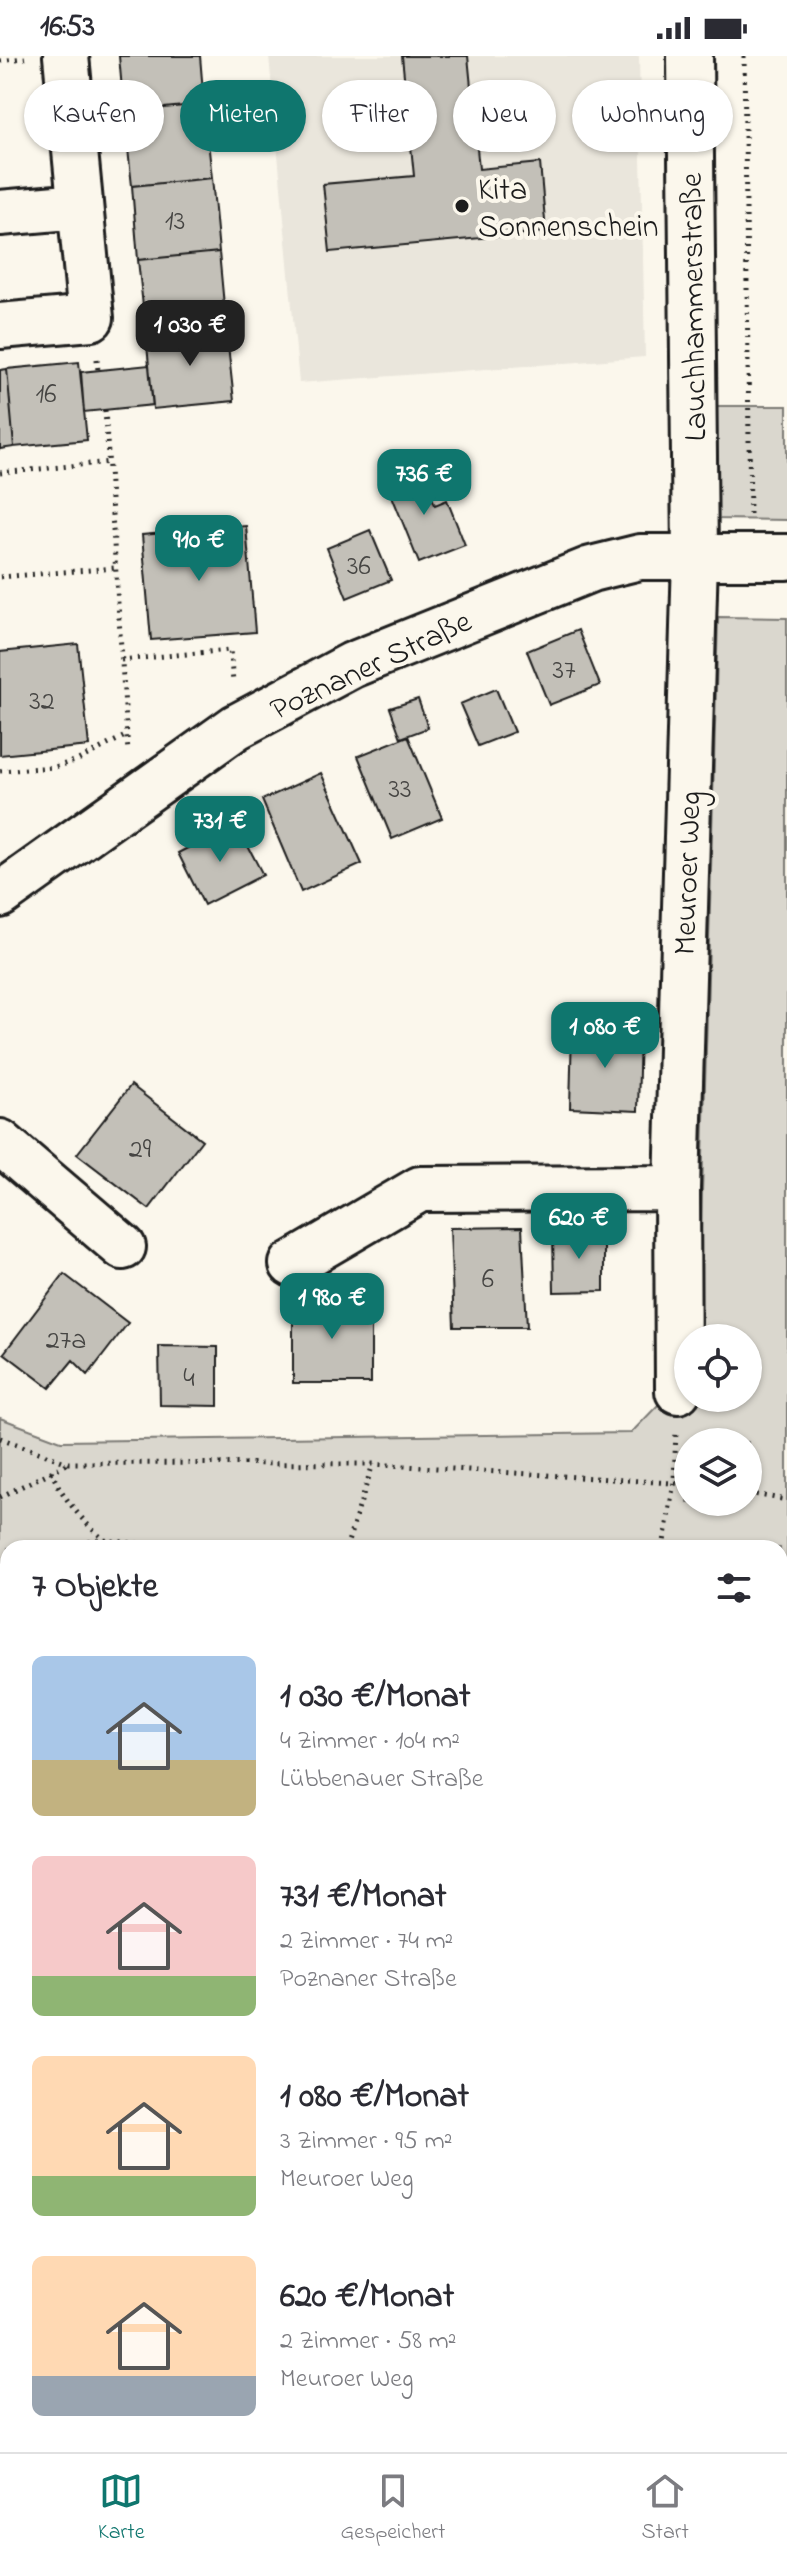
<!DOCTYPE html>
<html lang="de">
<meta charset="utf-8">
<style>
body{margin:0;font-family:"Indie Flower",sans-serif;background:#f2f2f3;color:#2b2b33;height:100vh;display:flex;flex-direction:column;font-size:30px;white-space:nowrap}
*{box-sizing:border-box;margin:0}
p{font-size:26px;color:#7c7c81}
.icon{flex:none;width:44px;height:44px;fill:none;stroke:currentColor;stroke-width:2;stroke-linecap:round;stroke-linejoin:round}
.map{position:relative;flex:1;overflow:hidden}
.panel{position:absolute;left:0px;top:1484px;width:788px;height:912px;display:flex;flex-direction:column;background:#fff;border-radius:24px 24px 0 0;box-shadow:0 2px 6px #0004}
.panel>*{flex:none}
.banner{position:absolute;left:24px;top:24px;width:740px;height:72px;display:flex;gap:16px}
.fabs{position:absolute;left:674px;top:1268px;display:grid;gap:16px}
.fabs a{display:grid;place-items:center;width:88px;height:88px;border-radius:50%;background:#fff;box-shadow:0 2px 6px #0004;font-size:40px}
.price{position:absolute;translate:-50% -68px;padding:0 18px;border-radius:16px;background:#0f766e;color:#fff;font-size:26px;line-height:52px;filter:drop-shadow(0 2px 4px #0008)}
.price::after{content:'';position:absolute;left:50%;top:48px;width:24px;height:18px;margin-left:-12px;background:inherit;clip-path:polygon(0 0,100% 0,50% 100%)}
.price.selected{background:#222;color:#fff}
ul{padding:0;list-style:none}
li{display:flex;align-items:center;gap:24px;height:200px;padding:0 32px}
li span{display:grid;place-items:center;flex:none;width:224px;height:160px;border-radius:12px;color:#555}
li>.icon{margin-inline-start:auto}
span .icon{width:96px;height:96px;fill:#fffc;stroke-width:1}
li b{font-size:34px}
h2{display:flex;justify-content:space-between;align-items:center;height:96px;padding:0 32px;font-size:34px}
.pill{padding:0 28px;border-radius:36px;background:#fff;box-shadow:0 2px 6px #0004;font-size:28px;line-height:72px}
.pill.selected{background:#0f766e;color:#fff}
.status{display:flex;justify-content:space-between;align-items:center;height:56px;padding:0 40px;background:#fff;direction:ltr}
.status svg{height:22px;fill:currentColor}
.menu{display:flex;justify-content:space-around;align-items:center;height:112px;border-top:2px solid #e1e1e2;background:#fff;font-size:22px;color:#7c7c81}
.menu a{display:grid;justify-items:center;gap:4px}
.menu .selected{color:#0f766e}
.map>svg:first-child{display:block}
.built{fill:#eae6dc}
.green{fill:#dad7ce;stroke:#7b7a75;stroke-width:2;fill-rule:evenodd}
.building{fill:#c3c0b8;stroke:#1c1c1c;stroke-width:2}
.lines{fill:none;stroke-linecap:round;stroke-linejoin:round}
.minor-casing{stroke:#1c1c1c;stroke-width:50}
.path{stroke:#1c1c1c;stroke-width:5;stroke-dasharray:2 6;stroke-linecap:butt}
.minor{stroke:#fbf7ec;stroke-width:44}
.poi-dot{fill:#1c1c1c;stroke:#fbf7ec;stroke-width:3}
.labels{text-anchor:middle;stroke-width:8;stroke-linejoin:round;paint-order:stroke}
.number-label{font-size:28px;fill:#464543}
.poi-label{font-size:32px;fill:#1c1c1c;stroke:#fbf7ec;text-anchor:start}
.street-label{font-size:32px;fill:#1c1c1c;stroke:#fbf7ec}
</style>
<div class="status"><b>16:53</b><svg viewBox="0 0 49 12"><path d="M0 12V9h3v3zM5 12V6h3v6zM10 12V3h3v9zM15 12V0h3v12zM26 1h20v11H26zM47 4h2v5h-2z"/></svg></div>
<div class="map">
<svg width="787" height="2396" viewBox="0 0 787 2396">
<rect width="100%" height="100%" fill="#fbf7ec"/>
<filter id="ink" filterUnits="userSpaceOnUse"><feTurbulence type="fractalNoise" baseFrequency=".0125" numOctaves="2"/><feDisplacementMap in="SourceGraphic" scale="16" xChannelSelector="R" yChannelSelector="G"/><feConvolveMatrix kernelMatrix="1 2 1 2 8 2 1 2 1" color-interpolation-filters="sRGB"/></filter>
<g filter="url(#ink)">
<path class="built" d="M 269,0 L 639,0 L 645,301 L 299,327 Z"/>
<path class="green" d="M 715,350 L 787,350 L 787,464 L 714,463 Z
M 718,561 L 787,562 L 787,2396 L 0,2396 L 0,1362 L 61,1385 L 631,1377 L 659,1348 L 696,1349 L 696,1342 L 748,1342 L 748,1282 L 698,1282 ZM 688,1386 L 748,1386 L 748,1446 L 688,1446 ZM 8,1492 L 780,1492 L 780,2388 L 8,2388 Z"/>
<path class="building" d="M 119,0 L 200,0 L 204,48 L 124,56 Z
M 402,0 L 468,0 L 479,113 L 540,107 L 546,176 L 330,196 L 323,128 L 414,120 Z
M 204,48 L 212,122 L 132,130 L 124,56 Z
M 212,122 L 219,196 L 138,204 L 132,130 Z
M 219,196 L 226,271 L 146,278 L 138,204 Z
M 226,271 L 234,345 L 153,353 L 146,278 Z
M 79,306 L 87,384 L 14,391 L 7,313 Z
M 149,309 L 153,349 L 84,356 L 81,316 Z
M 7,313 L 14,391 L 0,393 L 0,314 Z
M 421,411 L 435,449 L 447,444 L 465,489 L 419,507 L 386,425 Z
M 246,470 L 255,576 L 151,584 L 142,479 Z
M 370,474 L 391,524 L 347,542 L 327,492 Z
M 578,574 L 600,629 L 549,649 L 527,595 Z
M 78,588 L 89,690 L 0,699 L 0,596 Z
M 496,633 L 514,676 L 478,690 L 460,648 Z
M 418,643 L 428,672 L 401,682 L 390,652 Z
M 408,680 L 442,762 L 392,783 L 358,700 Z
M 321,717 L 362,808 L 301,836 L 262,744 Z
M 236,767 L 263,819 L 204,849 L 178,797 Z
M 572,973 L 640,974 L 638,1055 L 570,1052 Z
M 131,1029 L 202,1084 L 149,1153 L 77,1098 Z
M 522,1171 L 527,1271 L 454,1271 L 450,1172 Z
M 604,1175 L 604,1235 L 554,1236 L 553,1176 Z
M 64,1218 L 128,1267 L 88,1319 L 73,1304 L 50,1332 L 4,1297 Z
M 371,1243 L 371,1327 L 293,1327 L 293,1244 Z
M 159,1290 L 218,1291 L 218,1350 L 160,1349 Z"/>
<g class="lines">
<defs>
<path id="minor" d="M 0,157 L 80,150
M 0,270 L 91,262 L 66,0
M 0,839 L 236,671 L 352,609 L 591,513 L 640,501 L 787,501
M 0,1086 L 123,1191
M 292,1208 L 420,1133 L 677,1132
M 678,1335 L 677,1132 L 695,501 L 690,0"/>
</defs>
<use href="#minor" class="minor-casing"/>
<path class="path" d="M 744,0 L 750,459
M 0,5 L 25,2
M 97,303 L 98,315
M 105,354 L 128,696
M 0,417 L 110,406
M 0,521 L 115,512
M 121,604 L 230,594 L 233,626
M 0,715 L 55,711 L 78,704 L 127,679
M 0,1382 L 68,1407 L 373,1408 L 688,1428
M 51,1415 C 64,1445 88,1472 114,1492
M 748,1437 L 787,1444
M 0,1441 L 67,1408
M 41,1492 L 103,1484 L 183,1492
M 346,1492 L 373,1408
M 663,1492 L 674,1426 L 676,1374
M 0,1506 L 8,1503
M 0,1573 L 8,1573
M 0,2211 L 8,2206
M 780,2224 L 787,2221
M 0,2347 L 8,2352
M 93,2388 L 113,2396
M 656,2388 L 659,2396
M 776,2388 L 786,2396
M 27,2396 L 28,2388
M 323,2396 L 338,2388
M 605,2396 L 612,2388"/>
<use href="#minor" class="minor"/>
</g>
</g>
<circle class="poi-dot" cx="462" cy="150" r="8"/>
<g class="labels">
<g class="number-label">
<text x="175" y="173">13</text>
<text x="46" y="346">16</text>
<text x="359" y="518">36</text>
<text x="564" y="622">37</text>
<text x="42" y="653">32</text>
<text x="400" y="741">33</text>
<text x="140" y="1101">29</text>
<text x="488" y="1231">6</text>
<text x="66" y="1292">27a</text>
<text x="189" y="1330">4</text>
</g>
<g class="poi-label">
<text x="478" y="143">Kita<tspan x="478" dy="37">Sonnenschein</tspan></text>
</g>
<g class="street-label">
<text transform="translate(692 251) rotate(-91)" y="11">Lauchhammerstraße</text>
<text transform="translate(370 608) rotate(-25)" y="11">Poznaner Straße</text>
<text transform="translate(686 817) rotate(-88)" y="11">Meuroer Weg</text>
</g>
</g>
</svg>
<div class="fabs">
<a><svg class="icon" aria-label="locate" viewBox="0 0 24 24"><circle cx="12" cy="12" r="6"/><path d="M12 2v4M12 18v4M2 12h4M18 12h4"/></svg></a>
<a><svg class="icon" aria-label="layers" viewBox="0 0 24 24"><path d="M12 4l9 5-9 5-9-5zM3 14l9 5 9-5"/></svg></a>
</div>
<b class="price selected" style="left:190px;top:312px">1 030 €</b>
<b class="price" style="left:424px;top:461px">736 €</b>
<b class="price" style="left:199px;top:527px">910 €</b>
<b class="price" style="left:220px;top:808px">731 €</b>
<b class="price" style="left:605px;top:1014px">1 080 €</b>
<b class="price" style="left:579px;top:1205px">620 €</b>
<b class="price" style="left:332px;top:1285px">1 980 €</b>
<div class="banner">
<a class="pill">Kaufen</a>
<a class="pill selected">Mieten</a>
<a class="pill">Filter</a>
<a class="pill">Neu</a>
<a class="pill">Wohnung</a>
</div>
<section class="panel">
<h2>7 Objekte<svg class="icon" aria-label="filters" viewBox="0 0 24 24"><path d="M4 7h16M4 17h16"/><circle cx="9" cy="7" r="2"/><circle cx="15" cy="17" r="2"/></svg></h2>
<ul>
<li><span style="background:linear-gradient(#a9c7e8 65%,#c2b280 0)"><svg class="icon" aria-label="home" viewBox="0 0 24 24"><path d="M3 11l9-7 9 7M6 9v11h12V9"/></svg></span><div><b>1 030 €/Monat</b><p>4 Zimmer · 104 m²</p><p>Lübbenauer Straße</p></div></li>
<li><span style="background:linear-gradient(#f6c9c9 75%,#8fb573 0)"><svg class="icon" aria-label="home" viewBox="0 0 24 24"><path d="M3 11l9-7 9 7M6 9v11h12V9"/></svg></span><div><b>731 €/Monat</b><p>2 Zimmer · 74 m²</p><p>Poznaner Straße</p></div></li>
<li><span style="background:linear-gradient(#ffd9b3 75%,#8fb573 0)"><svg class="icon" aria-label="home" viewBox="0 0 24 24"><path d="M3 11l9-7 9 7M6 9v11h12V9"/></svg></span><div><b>1 080 €/Monat</b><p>3 Zimmer · 95 m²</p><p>Meuroer Weg</p></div></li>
<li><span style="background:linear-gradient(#ffd9b3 75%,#9aa5b1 0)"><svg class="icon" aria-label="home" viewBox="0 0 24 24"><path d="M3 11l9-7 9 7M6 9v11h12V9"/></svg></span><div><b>620 €/Monat</b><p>2 Zimmer · 58 m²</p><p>Meuroer Weg</p></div></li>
</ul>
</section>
</div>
<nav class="menu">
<a class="selected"><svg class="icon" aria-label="map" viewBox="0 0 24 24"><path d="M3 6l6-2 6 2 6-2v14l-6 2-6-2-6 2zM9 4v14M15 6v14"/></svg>Karte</a>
<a><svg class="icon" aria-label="saved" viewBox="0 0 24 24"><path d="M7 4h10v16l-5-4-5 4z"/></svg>Gespeichert</a>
<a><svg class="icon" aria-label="home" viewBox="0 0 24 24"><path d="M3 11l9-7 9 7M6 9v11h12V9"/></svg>Start</a>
</nav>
